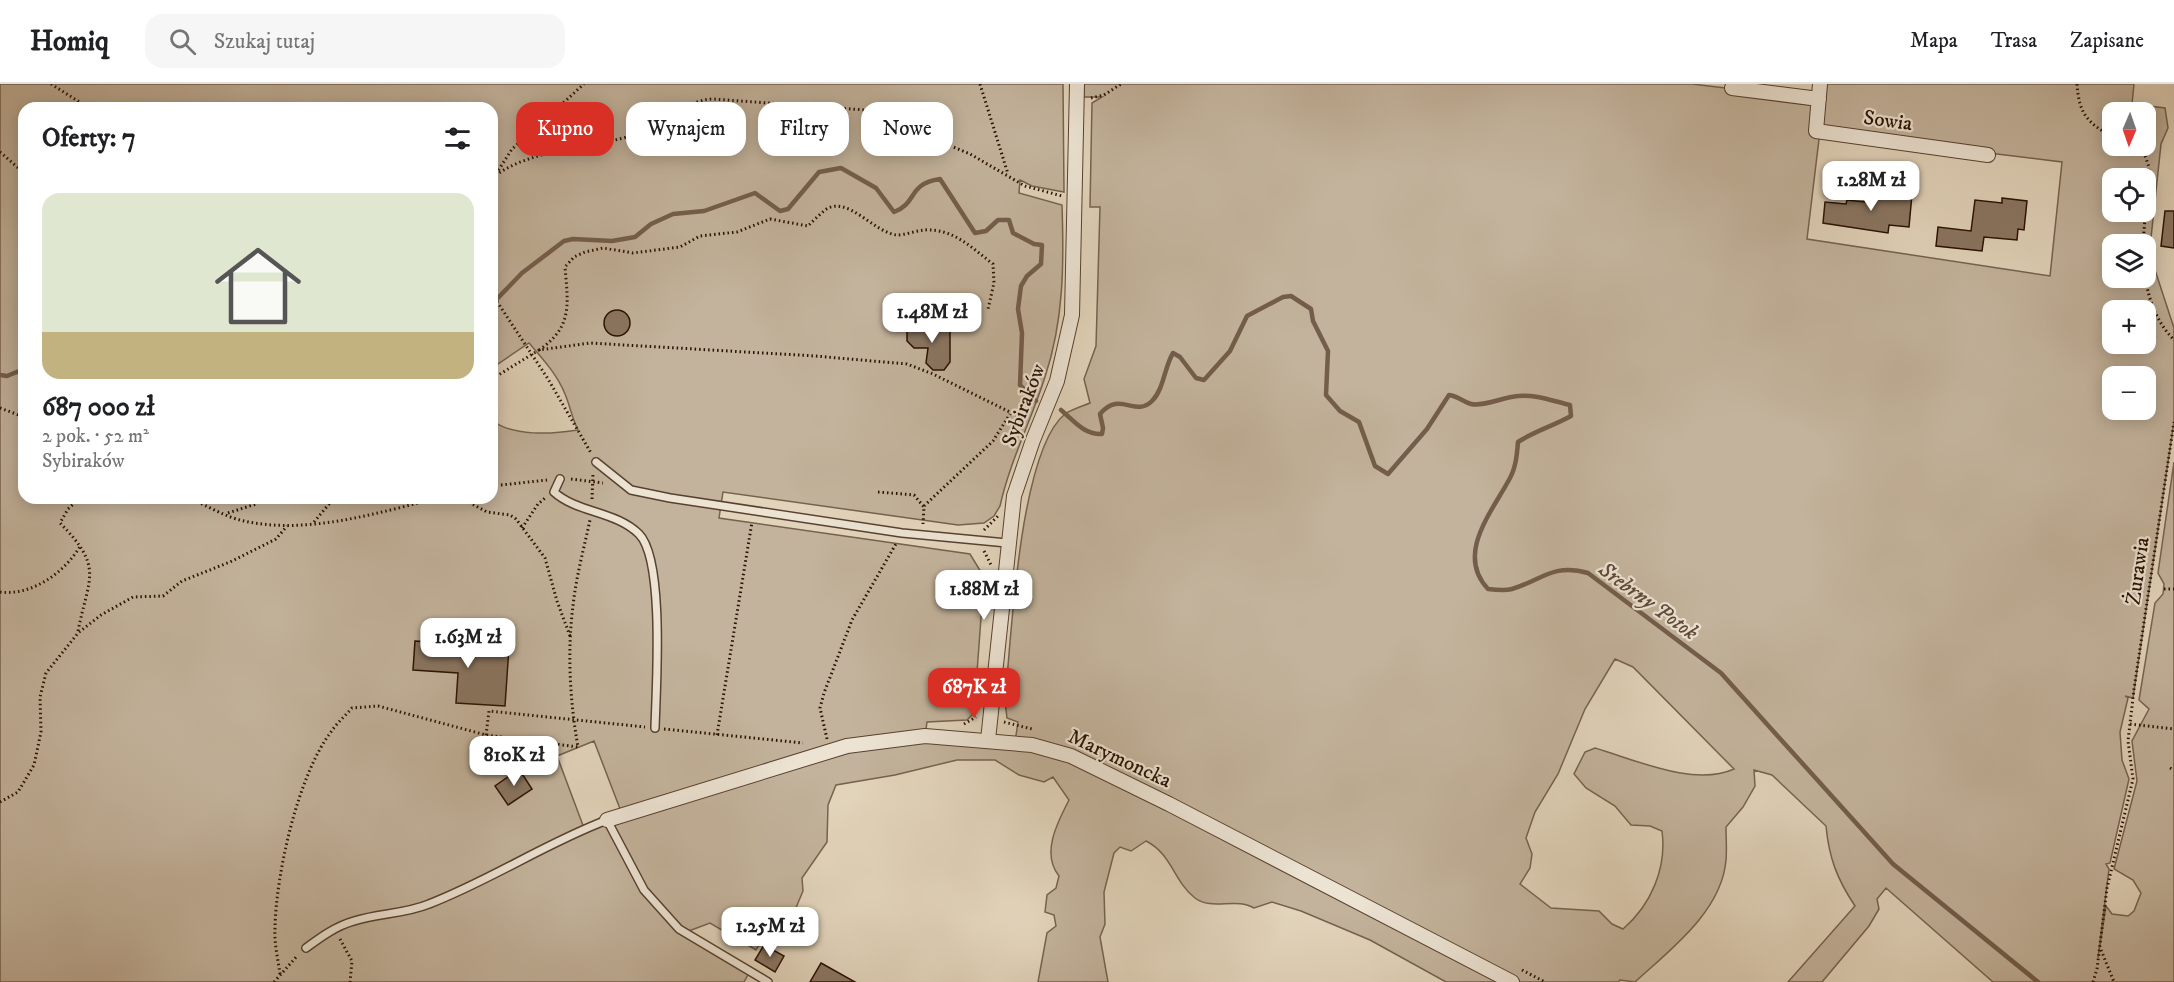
<!DOCTYPE html>
<html lang="pl">
<meta charset="utf-8">
<style>
body{margin:0;font-family:"IM FELL DW Pica",serif;background:#f6f6f6;color:#202124;height:100vh;display:flex;flex-direction:column;font-size:22px;white-space:nowrap}
*{box-sizing:border-box;margin:0}
p{font-size:20px;color:#757577}
.icon{flex:none;width:33px;height:33px;fill:none;stroke:currentColor;stroke-width:2;stroke-linecap:round;stroke-linejoin:round}
.map{position:relative;flex:1;overflow:hidden}
.details{position:absolute;left:18px;top:18px;width:480px;height:402px;display:flex;flex-direction:column;background:#fff;border-radius:18px;box-shadow:0 3px 15px #0003}
.details>*{flex:none}
.hud{position:absolute;left:516px;top:18px;width:570px;height:54px;display:flex;gap:12px}
.needle{width:39px;rotate:182deg}
.fabs{position:absolute;left:2102px;top:18px;display:grid;gap:12px}
.fabs a{display:grid;place-items:center;width:54px;height:54px;border-radius:12px;background:#fff;box-shadow:0 3px 15px #0003;font-size:30px}
.price{position:absolute;translate:-50% -51px;padding:0 14px;border-radius:12px;background:#fff;color:#222;font-size:20px;line-height:39px;filter:drop-shadow(0 2px 3px #0008)}
.price::after{content:'';position:absolute;left:50%;top:36px;width:18px;height:14px;margin-left:-9px;background:inherit;clip-path:polygon(0 0,100% 0,50% 100%)}
.price.selected{background:#d93025;color:#fff}
ul{padding:0;list-style:none}
li{display:grid;align-content:center;gap:12px;height:318px;padding:0 24px}
li+li{border-top:2px solid #e0e0e0}
li span{display:grid;place-items:center;height:186px;border-radius:18px;color:#555}
li>.icon{margin-inline-start:auto}
span .icon{width:108px;height:108px;fill:#fffc;stroke-width:1}
li b{font-size:26px}
h2{display:flex;justify-content:space-between;align-items:center;height:72px;padding:0 24px;font-size:26px}
.pill{padding:0 21px;border-radius:18px;background:#fff;box-shadow:0 3px 15px #0003;font-size:21px;line-height:54px}
.pill.selected{background:#d93025;color:#fff}
header{display:flex;align-items:center;gap:36px;box-sizing:border-box;height:84px;padding:0 30px;background:#fff;border-bottom:2px solid #e0e0e0}
header strong{font-size:28px}
nav{display:flex;gap:33px;margin-inline-start:auto;font-size:21px}
.search{width:420px;height:54px;background:#f6f6f6;display:flex;align-items:center;gap:15px;box-sizing:border-box;padding:0 21px;border-radius:18px;color:#757577;font-size:22px}
.map>svg:first-child{display:block}
.green{fill:#c3b39c;stroke:#76624f;stroke-width:1.5;fill-rule:evenodd}
.lines{fill:none;stroke-linecap:round;stroke-linejoin:round}
.stream{stroke:#735d4b;stroke-width:4.5}
.building{fill:#8a7662;stroke:#2a1002;stroke-width:1.5}
.service-casing{stroke:#584130;stroke-width:10}
.minor-casing{stroke:#584130;stroke-width:16}
.path{stroke:#2a1002;stroke-width:3;stroke-dasharray:1.5 3;stroke-linecap:butt}
.service{stroke:#ece3d3;stroke-width:7}
.minor{stroke:#ece3d3;stroke-width:14}
.labels{text-anchor:middle;stroke-width:4.5;stroke-linejoin:round;paint-order:stroke}
.street-label{font-size:21px;fill:#2a1002;stroke:#ece3d3}
.water-label{font-size:22px;font-style:italic;fill:#604a39;stroke:#ece3d3}
</style>
<header>
<strong>Homiq</strong>
<div class="search"><svg class="icon" aria-label="search" viewBox="0 0 24 24"><circle cx="10" cy="10" r="6"/><path d="M15 15l6 6"/></svg>Szukaj tutaj</div>
<nav><a>Mapa</a><a>Trasa</a><a>Zapisane</a></nav>
</header>
<div class="map">
<svg width="2174" height="898" viewBox="0 0 2174 898">
<rect width="100%" height="100%" fill="#e2d4bb"/>
<filter id="stains"><feTurbulence type="fractalNoise" baseFrequency=".00333" numOctaves="4"/><feColorMatrix values="0 0 0 0 .2 0 0 0 0 .09 0 0 0 0 .02 0 0 0 .5 -.17"/></filter>
<radialGradient id="worn" r=".72"><stop offset=".6" stop-color="#630" stop-opacity="0"/><stop offset="1" stop-color="#630" stop-opacity=".3"/></radialGradient>
<path class="green" d="M 0,0 L 1063,0 L 1064,108 L 1032,102 L 1020,96 L 1019,109 L 1062,121 C 1064,179 1064,236 1045,293 C 1031,337 1010,377 1000,422 L 994,432 L 984,439 L 958,441 L 723,408 L 719,434 L 970,470 L 984,493 L 974,629 L 967,636 L 927,638 L 925,652 L 1015,658 L 1018,638 L 1007,634 L 1005,618 C 1011,557 1019,367 1065,330 C 1072,325 1083,322 1090,319 L 1084,295 L 1096,262 L 1100,123 L 1090,123 L 1092,19 L 1102,13 L 1084,13 L 1084,0 L 1692,0 L 1818,15 L 1820,0 L 2134,0 L 2132,20 L 2165,24 L 2168,44 L 2161,60 L 2151,154 L 2155,186 L 2174,244 L 2174,338 L 2133,614 L 2125,612 L 2128,614 L 2120,648 L 2122,676 L 2129,695 L 2110,779 L 2106,780 L 2109,785 L 2098,874 L 2106,822 L 2112,830 L 2128,832 L 2134,827 L 2141,809 L 2133,796 L 2114,785 L 2137,697 L 2132,657 L 2149,625 L 2139,616 L 2155,519 L 2163,510 L 2164,500 L 2158,489 L 2174,378 L 2174,898 L 1993,898 L 1886,804 L 1877,815 L 1879,825 L 1869,842 L 1822,898 L 1788,898 L 1855,822 C 1837,795 1829,774 1826,742 L 1772,691 L 1754,686 L 1755,702 L 1743,723 L 1726,743 C 1726,754 1727,765 1726,776 C 1722,827 1670,866 1635,898 L 1620,896 L 1618,898 L 1446,898 L 1370,856 L 1301,827 L 1272,818 L 1254,824 C 1236,813 1212,827 1195,814 C 1174,798 1172,770 1146,757 L 1131,767 L 1120,763 L 1114,769 L 1104,808 L 1105,840 L 1100,853 L 1108,898 L 1038,898 L 1047,849 L 1056,842 L 1054,831 L 1045,828 L 1047,811 L 1056,804 L 1059,792 C 1041,770 1057,739 1069,716 L 1053,693 L 1044,698 L 1019,691 L 995,676 L 957,676 L 895,691 L 836,701 L 828,721 L 827,758 L 802,794 L 803,807 L 790,838 L 778,830 L 756,866 L 710,839 L 686,848 L 750,887 L 744,898 L 0,898 ZM 24,24 L 492,24 L 492,284 L 529,259 C 542,274 557,290 565,310 C 570,322 572,334 578,346 C 553,350 512,353 492,336 L 492,414 L 24,414 ZM 2112,28 L 2145,28 L 2145,62 L 2112,62 ZM 1816,48 L 2062,78 L 2050,192 L 1807,155 L 1819,55 ZM 2112,94 L 2145,94 L 2145,128 L 2112,128 ZM 2112,160 L 2145,160 L 2145,194 L 2112,194 ZM 2112,226 L 2145,226 L 2145,260 L 2112,260 ZM 2112,292 L 2145,292 L 2145,326 L 2112,326 ZM 1615,575 L 1633,583 L 1734,685 C 1694,703 1636,676 1595,664 L 1585,668 L 1574,690 L 1586,704 L 1615,722 L 1631,741 L 1650,742 L 1662,747 C 1667,784 1651,821 1623,845 L 1612,840 L 1599,827 L 1551,824 L 1520,800 L 1530,784 L 1532,770 L 1526,754 L 1535,728 L 1558,690 L 1585,625 ZM 594,657 L 622,730 L 584,744 L 557,672 Z"/>
<g class="lines">
<path class="stream" d="M 492,220 L 522,189 L 564,157 L 573,155 L 612,157 L 635,153 L 651,140 L 673,130 L 704,127 L 755,109 L 780,127 L 788,125 L 819,88 L 841,84 L 876,104 L 894,128 C 918,119 907,100 940,95 L 975,149 L 986,147 L 998,136 L 1009,136 L 1013,149 L 1034,160 L 1042,161 L 1041,180 L 1027,192 L 1021,202 L 1018,225 L 1022,249 L 1020,301 L 1036,317
M 0,291 L 7,292 L 24,285
M 1061,326 C 1073,336 1084,351 1102,350 L 1103,344 L 1100,330 C 1120,306 1135,334 1152,317 C 1164,305 1164,284 1173,269 L 1180,273 L 1196,294 L 1204,296 L 1230,267 L 1247,232 L 1283,213 L 1291,212 L 1311,225 L 1313,237 L 1328,267 L 1326,311 L 1340,327 L 1359,338 L 1375,382 L 1388,390 L 1427,345 L 1449,311 C 1458,312 1463,318 1471,320 C 1484,323 1503,313 1518,312 C 1535,310 1553,317 1570,321 L 1571,332 C 1553,342 1535,347 1518,358 C 1517,370 1516,383 1510,394 C 1492,428 1455,470 1488,505 C 1496,506 1505,507 1512,505 C 1542,496 1553,479 1588,489 L 1721,589 L 1893,780 L 2038,898"/>
</g>
<path class="building" d="M 1866,106 L 1912,110 L 1909,143 L 1889,141 L 1888,149 L 1823,139 L 1825,118 L 1846,120 L 1847,116 L 1865,118 Z
M 2002,114 L 2027,117 L 2024,146 L 2018,145 L 2017,156 L 1984,153 L 1982,167 L 1936,162 L 1938,143 L 1971,147 L 1975,116 L 2002,119 Z
M 2165,127 L 2174,127 L 2174,164 L 2161,162 Z
M604 239a13 13 0 1 1 26 0a13 13 0 1 1-26 0Z
M 913,241 L 921,241 L 928,247 L 933,242 L 943,241 L 950,248 L 950,278 L 944,286 L 933,286 L 926,279 L 928,264 L 914,264 L 907,257 L 907,247 Z
M 415,557 L 509,563 L 505,622 L 456,619 L 458,589 L 413,586 Z
M 519,685 L 532,705 L 508,721 L 495,702 Z
M 764,861 L 784,872 L 775,888 L 755,876 Z
M 821,879 L 855,898 L 810,898 Z"/>
<g class="lines">
<defs>
<path id="service" d="M 596,378 L 631,406 L 670,414 L 902,449 L 1007,459
M 560,395 L 554,408 C 577,429 616,427 639,450 C 665,476 656,606 655,644
M 306,864 C 321,853 336,842 354,837 C 379,829 405,830 429,820 C 491,796 546,759 607,736 L 644,806 L 679,845 L 768,898"/>
<path id="minor" d="M 1820,0 L 1816,47 L 1988,71
M 1732,4 L 1819,15
M 988,656 L 1014,412 L 1033,356 L 1057,297 L 1072,231 L 1077,0
M 607,736 L 847,662 L 925,652 L 1032,661 L 1071,672 L 1169,720 L 1512,898"/>
</defs>
<use href="#service" class="service-casing"/>
<use href="#minor" class="minor-casing"/>
<path class="path" d="M 51,0 L 89,24
M 980,0 L 1008,90
M 2077,0 C 2079,30 2087,38 2112,53
M 1091,14 L 1104,11 L 1121,0
M 2132,62 L 2143,66 L 2149,83 L 2143,160
M 0,68 L 24,89
M 496,90 L 512,65 L 584,0
M 492,94 C 533,62 595,66 642,48 C 667,39 685,16 713,15 L 865,26 L 970,70 L 1025,102 L 1062,112
M 2145,192 C 2149,217 2156,237 2174,256
M 492,210 L 548,295 L 591,369
M 539,266 C 573,243 568,220 565,183 L 574,173 L 585,168 L 603,164 L 633,169 L 680,163 L 700,152 L 737,148 L 770,135 L 808,142 C 813,137 819,131 825,126 C 847,110 874,149 897,151 C 905,151 915,147 924,146 C 953,144 972,164 993,180 L 994,199 L 988,225
M 492,295 L 539,266 L 590,259 L 815,272 L 907,280 L 933,290 L 1026,336
M 0,324 L 24,333
M 571,395 L 603,399
M 492,402 L 547,396
M 878,408 L 914,411 L 924,423 L 923,440
M 189,414 C 206,421 225,433 244,437 C 307,451 377,429 438,414
M 461,414 L 487,428 L 510,431 L 516,435 L 545,474 L 557,517 L 570,552
M 592,415 L 593,389
M 924,422 L 993,357 L 1010,330
M 228,429 L 256,420 L 264,414
M 314,438 L 334,414
M 522,444 L 538,420 L 545,414
M 984,446 L 998,432
M 984,467 L 992,483
M 2164,505 L 2174,505
M 0,508 C 33,512 65,488 81,461
M 78,547 C 89,492 104,484 60,439 L 68,425 L 80,414
M 1004,638 L 1032,645
M 964,640 L 976,633
M 2130,640 L 2174,645
M 664,645 L 803,659
M 486,651 L 489,627 L 645,643
M 717,651 L 752,438
M 827,655 L 820,624 L 824,609 L 852,536 L 897,458
M 2170,684 L 2174,686
M 0,718 L 18,708 L 34,681 L 41,648 L 40,613 L 46,589 L 78,549 L 101,531 L 133,513 L 163,512 L 182,497 L 230,478 L 276,455 L 287,442
M 340,855 L 352,877 L 350,898
M 2101,866 L 2114,898
M 1522,886 L 1545,898
M 280,890 C 278,875 274,859 275,844 C 276,790 298,691 331,648 C 337,639 345,632 352,624 L 378,622 L 486,651 L 578,663 C 570,618 567,568 573,522 C 576,493 584,464 590,436
M 274,898 L 298,871
M 2093,898 L 2097,885 L 2107,804 L 2133,695 L 2128,657 L 2134,605 L 2174,338"/>
<use href="#service" class="service"/>
<use href="#minor" class="minor"/>
</g>
<g class="labels">
<g class="street-label">
<text transform="translate(1888 36) rotate(8)" y="7">Sowia</text>
<text transform="translate(1023 321) rotate(-69)" y="7">Sybiraków</text>
<text transform="translate(2137 487) rotate(-82)" y="7">Żurawia</text>
<text transform="translate(1120 674) rotate(25)" y="7">Marymoncka</text>
</g>
<g class="water-label">
<text transform="translate(1649 516) rotate(36)" y="8">Srebrny Potok</text>
</g>
</g>
<rect width="100%" height="100%" filter="url(#stains)"/>
<rect width="100%" height="100%" fill="url(#worn)"/>
</svg>
<div class="fabs">
<a><svg class="needle" viewBox="-14 -14 28 28"><path d="M0-13l5 13h-10z" fill="#e53935"/><path d="M0 13l5-13h-10z" fill="#757577"/></svg></a>
<a><svg class="icon" aria-label="locate" viewBox="0 0 24 24"><circle cx="12" cy="12" r="6"/><path d="M12 2v4M12 18v4M2 12h4M18 12h4"/></svg></a>
<a><svg class="icon" aria-label="layers" viewBox="0 0 24 24"><path d="M12 4l9 5-9 5-9-5zM3 14l9 5 9-5"/></svg></a>
<a>+</a>
<a>−</a>
</div>
<b class="price" style="left:1871px;top:128px">1.28M zł</b>
<b class="price" style="left:932px;top:260px">1.48M zł</b>
<b class="price" style="left:984px;top:537px">1.88M zł</b>
<b class="price" style="left:468px;top:585px">1.63M zł</b>
<b class="price selected" style="left:974px;top:635px">687K zł</b>
<b class="price" style="left:514px;top:703px">810K zł</b>
<b class="price" style="left:770px;top:874px">1.25M zł</b>
<div class="hud">
<a class="pill selected">Kupno</a>
<a class="pill">Wynajem</a>
<a class="pill">Filtry</a>
<a class="pill">Nowe</a>
</div>
<section class="details">
<h2>Oferty: 7<svg class="icon" aria-label="filters" viewBox="0 0 24 24"><path d="M4 7h16M4 17h16"/><circle cx="9" cy="7" r="2"/><circle cx="15" cy="17" r="2"/></svg></h2>
<ul>
<li><span style="background:linear-gradient(#dfe7d0 75%,#c2b280 0)"><svg class="icon" aria-label="home" viewBox="0 0 24 24"><path d="M3 11l9-7 9 7M6 9v11h12V9"/></svg></span><div><b>687 000 zł</b><p>2 pok. · 52 m²</p><p>Sybiraków</p></div></li>
</ul>
</section>
</div>
